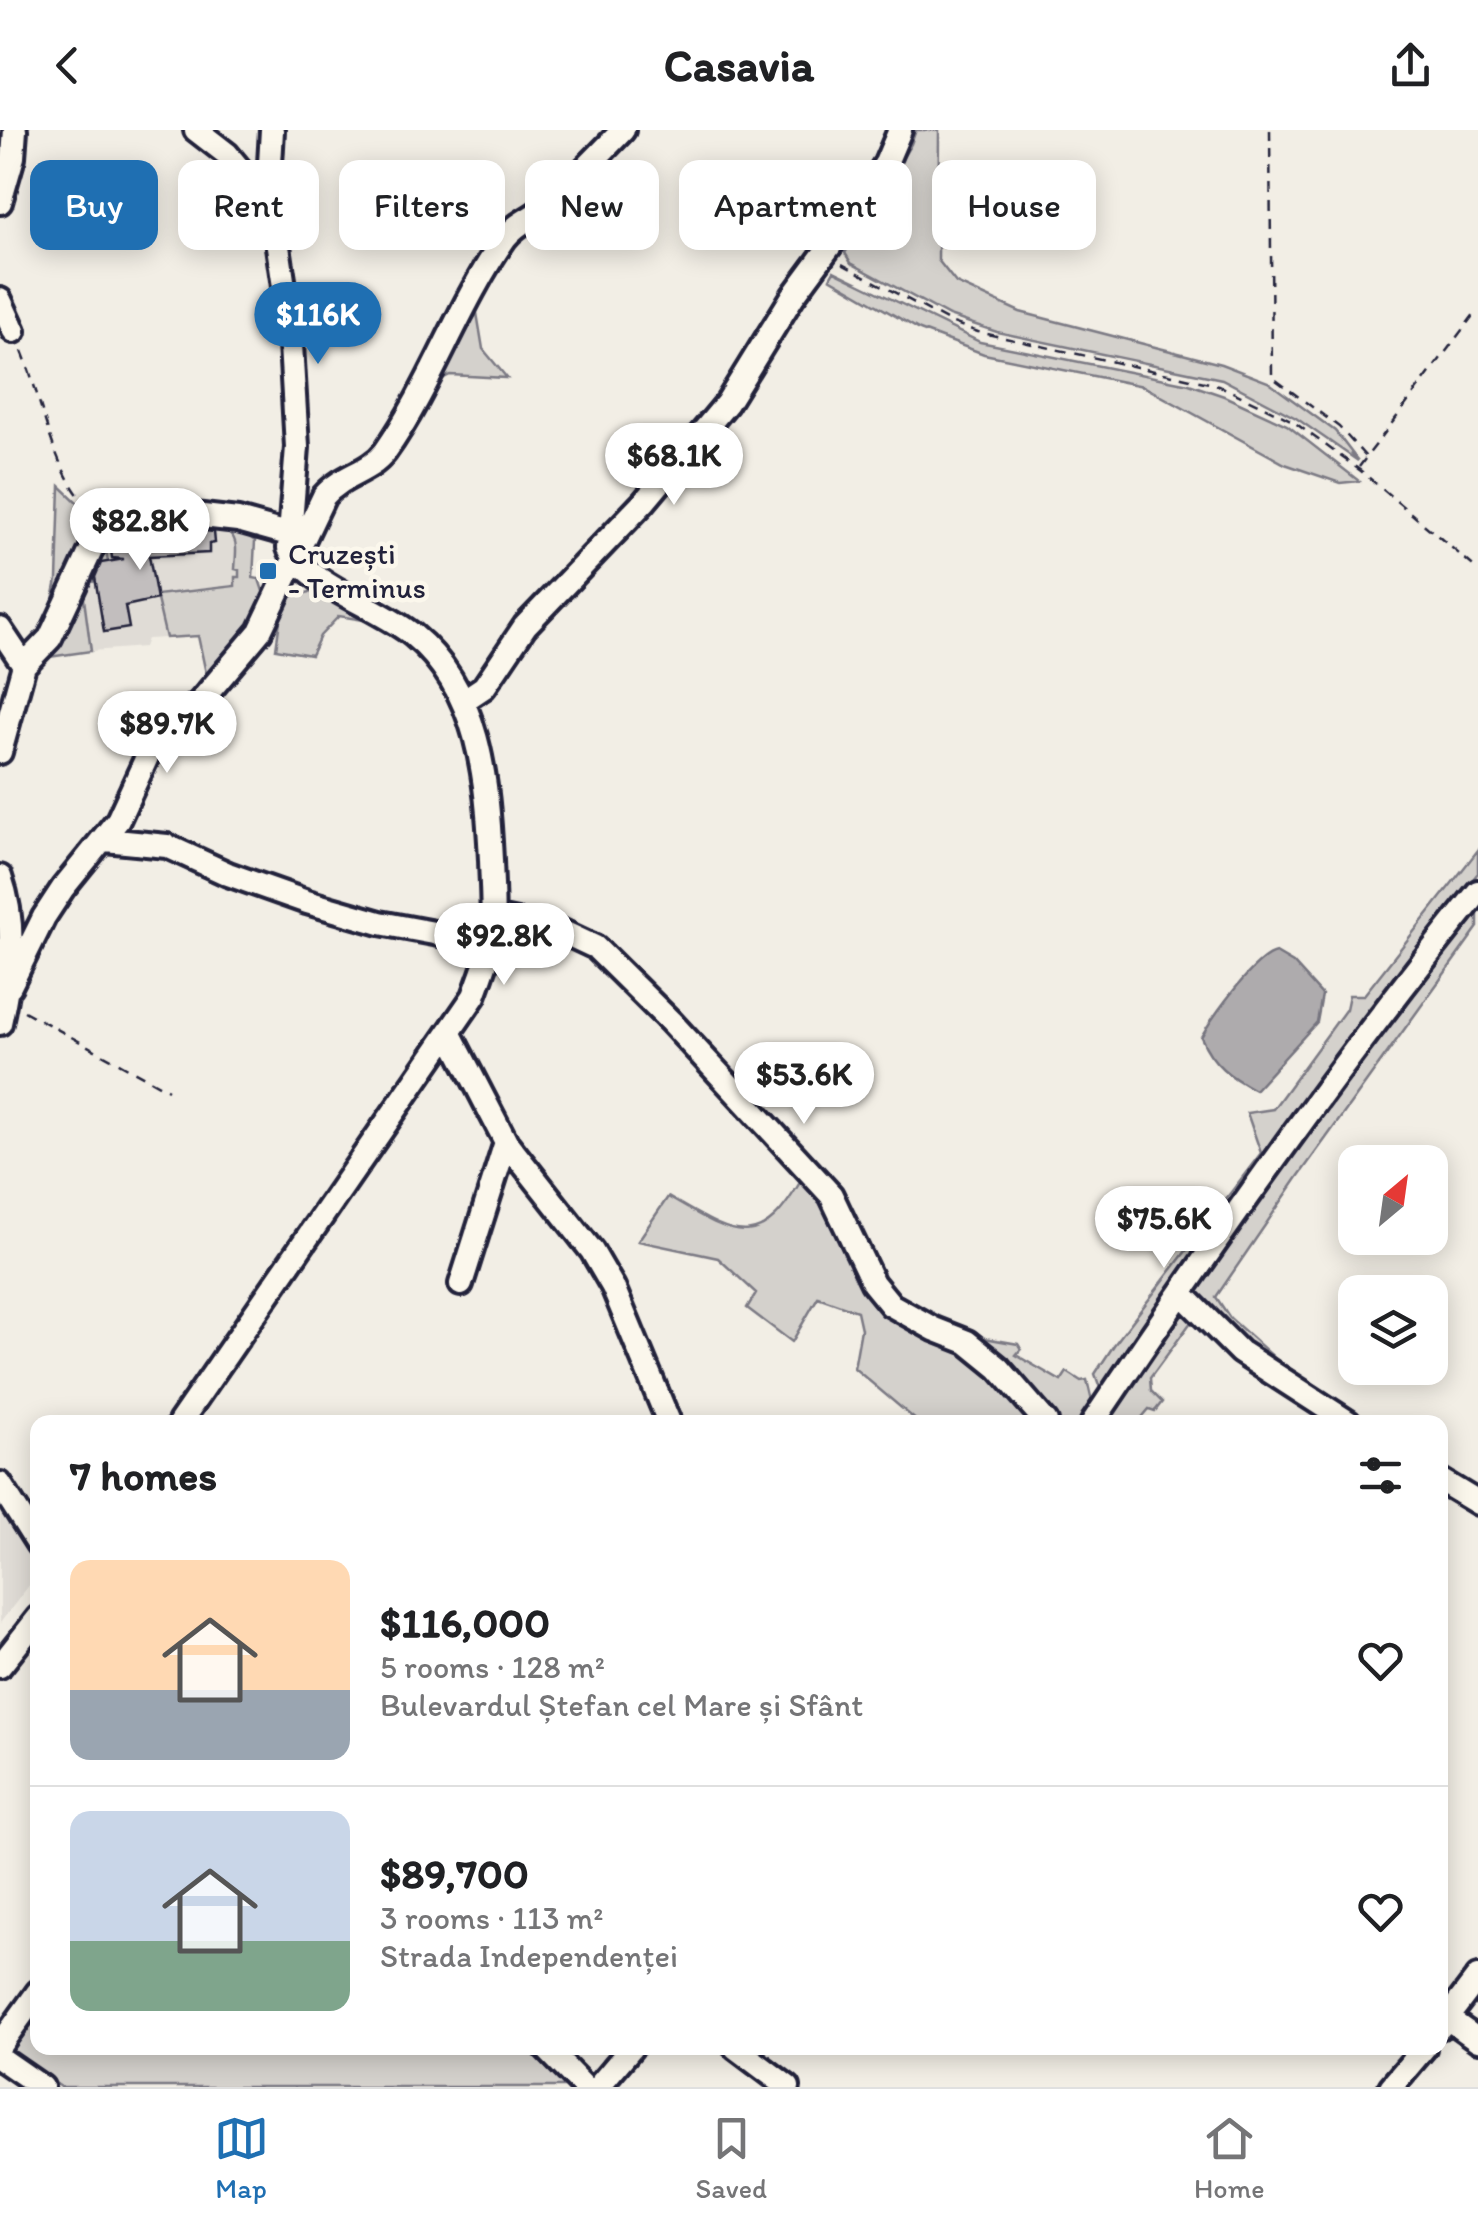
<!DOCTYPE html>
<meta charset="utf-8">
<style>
body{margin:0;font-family:Itim,sans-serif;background:#f6f6f6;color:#202124;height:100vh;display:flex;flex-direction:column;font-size:38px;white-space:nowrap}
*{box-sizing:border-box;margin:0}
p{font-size:32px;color:#757577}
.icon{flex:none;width:55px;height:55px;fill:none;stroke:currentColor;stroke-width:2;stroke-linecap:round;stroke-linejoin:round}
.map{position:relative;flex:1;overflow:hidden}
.side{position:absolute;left:30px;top:1285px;width:1418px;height:640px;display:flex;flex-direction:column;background:#fff;border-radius:20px;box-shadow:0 5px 25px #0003}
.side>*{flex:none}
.top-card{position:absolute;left:30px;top:30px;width:1420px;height:90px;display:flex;gap:20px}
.needle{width:65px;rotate:29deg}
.tools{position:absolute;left:1338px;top:1015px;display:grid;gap:20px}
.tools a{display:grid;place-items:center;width:110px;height:110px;border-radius:20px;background:#fff;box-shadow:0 5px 25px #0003;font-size:50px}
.price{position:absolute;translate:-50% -85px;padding:0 22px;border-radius:35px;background:#fff;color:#222;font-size:32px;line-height:65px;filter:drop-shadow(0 2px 5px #0008)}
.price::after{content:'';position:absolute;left:50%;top:60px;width:30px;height:22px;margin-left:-15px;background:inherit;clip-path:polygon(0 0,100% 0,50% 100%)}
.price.current{background:#1f6fb2;color:#fff}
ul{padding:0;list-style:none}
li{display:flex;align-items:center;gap:30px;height:250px;padding:0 40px}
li+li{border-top:2px solid #e0e0e0}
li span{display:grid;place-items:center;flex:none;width:280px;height:200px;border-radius:20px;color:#555}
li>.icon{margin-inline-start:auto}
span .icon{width:120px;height:120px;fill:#fffc;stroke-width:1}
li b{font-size:42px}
h2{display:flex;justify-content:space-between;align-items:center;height:120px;padding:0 40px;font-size:42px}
.chip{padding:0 35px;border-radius:20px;background:#fff;box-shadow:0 5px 25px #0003;font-size:35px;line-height:90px}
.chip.current{background:#1f6fb2;color:#fff}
header{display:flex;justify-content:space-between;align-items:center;height:130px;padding:0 40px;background:#fff;font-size:45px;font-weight:700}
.tabs{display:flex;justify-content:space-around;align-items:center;height:140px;border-top:2px solid #e0e0e0;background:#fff;font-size:28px;color:#757577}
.tabs a{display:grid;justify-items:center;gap:5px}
.tabs .current{color:#1f6fb2}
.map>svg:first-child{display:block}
.built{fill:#e0dcd6}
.green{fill:#d4d1cc;stroke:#7b7a84;stroke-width:2.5}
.water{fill:#aeabad;stroke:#76747f;stroke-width:2.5}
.building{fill:#c2bebe;stroke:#22223b;stroke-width:2.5}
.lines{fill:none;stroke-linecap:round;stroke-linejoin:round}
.minor-casing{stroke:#22223b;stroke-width:30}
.path{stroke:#22223b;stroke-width:2.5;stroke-dasharray:10 8;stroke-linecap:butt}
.minor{stroke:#fbf7ec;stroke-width:22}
.poi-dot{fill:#1f6fb2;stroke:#fbf7ec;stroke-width:4}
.labels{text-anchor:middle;stroke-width:9;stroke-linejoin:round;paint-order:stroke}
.poi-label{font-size:30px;fill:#22223b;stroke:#fbf7ec;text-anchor:start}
</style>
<header><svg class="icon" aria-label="back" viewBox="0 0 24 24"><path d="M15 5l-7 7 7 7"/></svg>Casavia<svg class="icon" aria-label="share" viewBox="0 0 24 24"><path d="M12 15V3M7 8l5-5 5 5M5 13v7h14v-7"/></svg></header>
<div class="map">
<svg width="1478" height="1957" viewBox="0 0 1478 1957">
<rect width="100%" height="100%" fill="#f2eee5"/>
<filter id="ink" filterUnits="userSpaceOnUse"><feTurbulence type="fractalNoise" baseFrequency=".01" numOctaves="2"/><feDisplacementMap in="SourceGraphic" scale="20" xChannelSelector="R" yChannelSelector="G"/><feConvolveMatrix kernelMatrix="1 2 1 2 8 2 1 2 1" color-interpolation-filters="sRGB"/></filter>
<g filter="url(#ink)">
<path class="built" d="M 185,390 L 211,391 L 233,403 L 237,410 L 235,439 L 239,440 L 235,457 L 157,465 L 166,508 L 147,509 L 144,517 L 91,521 L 82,454 L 93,435 L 108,432 L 106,418 L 122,417 L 119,396 Z
M 0,1372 L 38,1428 L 37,1445 L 0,1493 Z"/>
<path class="green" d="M 916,0 L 939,0 L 938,130 L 956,153 L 1020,182 L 1221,234 L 1268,252 L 1335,301 L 1358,331 L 1296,288 L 1222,249 L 997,202 L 949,186 L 851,133 L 845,123 L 911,14 Z
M 834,141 L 980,212 L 1189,254 L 1224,266 L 1287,295 L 1359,351 L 1340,353 L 1285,334 L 1143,256 L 984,224 L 920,200 L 830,148 Z
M 477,183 L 483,219 L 507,248 L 450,245 L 438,251 Z
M 60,356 L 98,392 L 47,499 L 57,450 Z
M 211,391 L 239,400 L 255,411 L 253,448 L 259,449 L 269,479 L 207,548 L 198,506 L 166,508 L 156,465 L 235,456 L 235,447 L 239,447 L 239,440 L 235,439 C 237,408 239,407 211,391 Z
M 100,410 L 106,418 L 108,432 L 93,435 L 96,451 L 82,454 L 91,521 L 49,527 L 25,555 Z
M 310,462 L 327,466 L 370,491 L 339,486 L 320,506 L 311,525 L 276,519 L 283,468 Z
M 1478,720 L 1478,743 L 1424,808 L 1267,1026 L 1107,1262 L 1100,1258 L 1095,1244 L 1114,1215 L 1261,1023 L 1247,983 L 1273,979 L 1346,879 L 1349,865 L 1364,865 Z
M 1478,775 L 1478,797 L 1298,1047 L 1216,1167 L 1230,1188 L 1315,1264 C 1276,1239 1208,1204 1196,1156 L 1420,849 Z
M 803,1047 L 818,1061 L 866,1151 L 960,1216 L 1040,1292 L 918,1292 L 854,1238 L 861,1199 L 857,1181 L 818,1167 L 792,1212 L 747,1178 L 756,1163 L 718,1128 L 638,1111 L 668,1067 C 734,1105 759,1126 803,1047 Z
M 1176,1183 L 1194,1188 L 1150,1248 L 1151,1261 L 1162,1272 L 1155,1281 L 1149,1279 L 1138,1292 L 1103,1292 Z
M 962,1204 L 1018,1214 L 1021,1219 L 1016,1225 L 1061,1251 L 1067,1242 L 1081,1251 L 1087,1250 L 1094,1280 L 1087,1292 L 1051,1292 Z
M 37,1883 L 38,1918 L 536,1918 L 572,1957 L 61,1957 L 11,1923 Z"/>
<path class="water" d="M 1276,823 L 1293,833 L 1322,865 L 1317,892 L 1255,960 C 1230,947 1212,934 1201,907 C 1212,888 1255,826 1276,823 Z"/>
<path class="building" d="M 167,397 L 214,402 L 215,413 L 209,414 L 209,423 L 149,426 L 157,469 L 125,476 L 129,498 L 104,502 L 95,447 L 101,433 L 124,429 L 112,428 L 111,420 L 168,409 Z"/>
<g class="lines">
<defs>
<path id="minor" d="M 264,69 L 269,51 L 272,0
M 0,72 L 13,27 L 15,0
M 0,170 L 14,201
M 0,499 L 24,535
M 463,571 L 484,557 L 525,496 L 644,372 L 727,273 L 793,166 L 852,86 L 886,33 L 900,0
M 0,622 L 24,535 L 50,508 L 100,401 L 115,381 L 132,378 L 238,390 L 288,404
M 105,710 L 167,716 L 228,744 L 307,772 L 380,793 L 461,808 L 489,823
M 0,747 C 17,795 11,844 0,893
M 493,787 L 563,802 L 595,817 L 670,891 L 831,1065 L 873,1153 L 891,1175 L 934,1199 L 967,1212 L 999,1238 L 1046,1292
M 10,856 L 44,787 L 63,758 L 118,690 L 153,614 L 200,572 L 260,501 L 324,366 C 342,345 369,343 385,322 C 432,255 458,175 505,108 C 517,92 533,88 547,76 C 573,52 598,26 623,0
M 450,904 L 506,1012 L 592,1121 L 613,1157 L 669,1292
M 461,1154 L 506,1012
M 1181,1163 L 1240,1222 L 1348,1292
M 180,1292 L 474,866 C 479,852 485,837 489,822 C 495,792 492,761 491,730 C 487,650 480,560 413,505 C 379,477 308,455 289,418 L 297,317 L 290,197 L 276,103 L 264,69 L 227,24 L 196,0
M 1093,1292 C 1214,1111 1341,931 1478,762
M 1440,1350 L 1478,1373
M 0,1354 L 38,1414
M 0,1536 L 38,1488
M 1440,1883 L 1478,1910
M 1440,1897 L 1478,1847
M 0,1915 L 38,1862
M 546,1918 L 584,1957
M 736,1918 L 788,1957
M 0,1928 L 42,1957
M 598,1957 L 631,1918
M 1391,1957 L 1424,1918"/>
</defs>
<use href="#minor" class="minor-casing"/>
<path class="path" d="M 1270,0 L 1272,247 L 1339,297 L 1366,327
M 842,134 L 950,192 L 978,202 L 1218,255 L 1291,290 L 1361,341 L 1478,440
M 22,221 C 43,272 51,338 89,378
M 1359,337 L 1478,179
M 24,881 L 168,960"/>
<use href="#minor" class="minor"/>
</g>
</g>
<rect class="poi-dot" x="258" y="431" width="20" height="20" rx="5"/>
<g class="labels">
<g class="poi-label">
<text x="288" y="434">Cruzești<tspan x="288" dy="34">- Terminus</tspan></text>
</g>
</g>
</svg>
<div class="tools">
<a><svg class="needle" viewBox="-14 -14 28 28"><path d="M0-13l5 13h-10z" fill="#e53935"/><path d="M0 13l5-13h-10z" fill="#757577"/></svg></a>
<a><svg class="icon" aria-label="layers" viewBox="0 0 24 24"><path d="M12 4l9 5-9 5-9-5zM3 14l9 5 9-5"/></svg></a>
</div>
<b class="price current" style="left:318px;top:237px">$116K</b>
<b class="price" style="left:674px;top:378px">$68.1K</b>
<b class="price" style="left:140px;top:443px">$82.8K</b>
<b class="price" style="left:167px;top:646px">$89.7K</b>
<b class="price" style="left:504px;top:858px">$92.8K</b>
<b class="price" style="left:804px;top:997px">$53.6K</b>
<b class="price" style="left:1164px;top:1141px">$75.6K</b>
<div class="top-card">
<a class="chip current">Buy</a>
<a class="chip">Rent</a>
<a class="chip">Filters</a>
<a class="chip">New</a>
<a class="chip">Apartment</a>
<a class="chip">House</a>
</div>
<section class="side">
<h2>7 homes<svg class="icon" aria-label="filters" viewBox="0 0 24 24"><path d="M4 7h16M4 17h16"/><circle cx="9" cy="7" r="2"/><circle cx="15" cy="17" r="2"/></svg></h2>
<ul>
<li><span style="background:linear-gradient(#ffd9b3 65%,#9aa5b1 0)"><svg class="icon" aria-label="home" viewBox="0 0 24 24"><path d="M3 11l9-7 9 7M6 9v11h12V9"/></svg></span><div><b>$116,000</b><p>5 rooms · 128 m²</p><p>Bulevardul Ștefan cel Mare și Sfânt</p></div><svg class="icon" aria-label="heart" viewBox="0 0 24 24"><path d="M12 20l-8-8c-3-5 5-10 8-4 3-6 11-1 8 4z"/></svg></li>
<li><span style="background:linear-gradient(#c9d6e8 65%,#7fa58c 0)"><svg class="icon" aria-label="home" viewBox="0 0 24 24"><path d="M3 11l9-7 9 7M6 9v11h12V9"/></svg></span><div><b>$89,700</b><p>3 rooms · 113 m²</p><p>Strada Independenței</p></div><svg class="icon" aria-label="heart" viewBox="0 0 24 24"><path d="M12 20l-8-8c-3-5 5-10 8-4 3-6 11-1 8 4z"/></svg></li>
</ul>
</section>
</div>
<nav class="tabs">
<a class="current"><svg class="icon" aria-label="map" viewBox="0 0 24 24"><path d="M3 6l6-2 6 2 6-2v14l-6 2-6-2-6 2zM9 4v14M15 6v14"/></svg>Map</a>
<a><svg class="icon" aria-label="saved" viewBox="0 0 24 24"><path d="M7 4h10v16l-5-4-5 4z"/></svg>Saved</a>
<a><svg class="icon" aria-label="home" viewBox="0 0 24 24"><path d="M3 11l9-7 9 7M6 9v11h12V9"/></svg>Home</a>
</nav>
